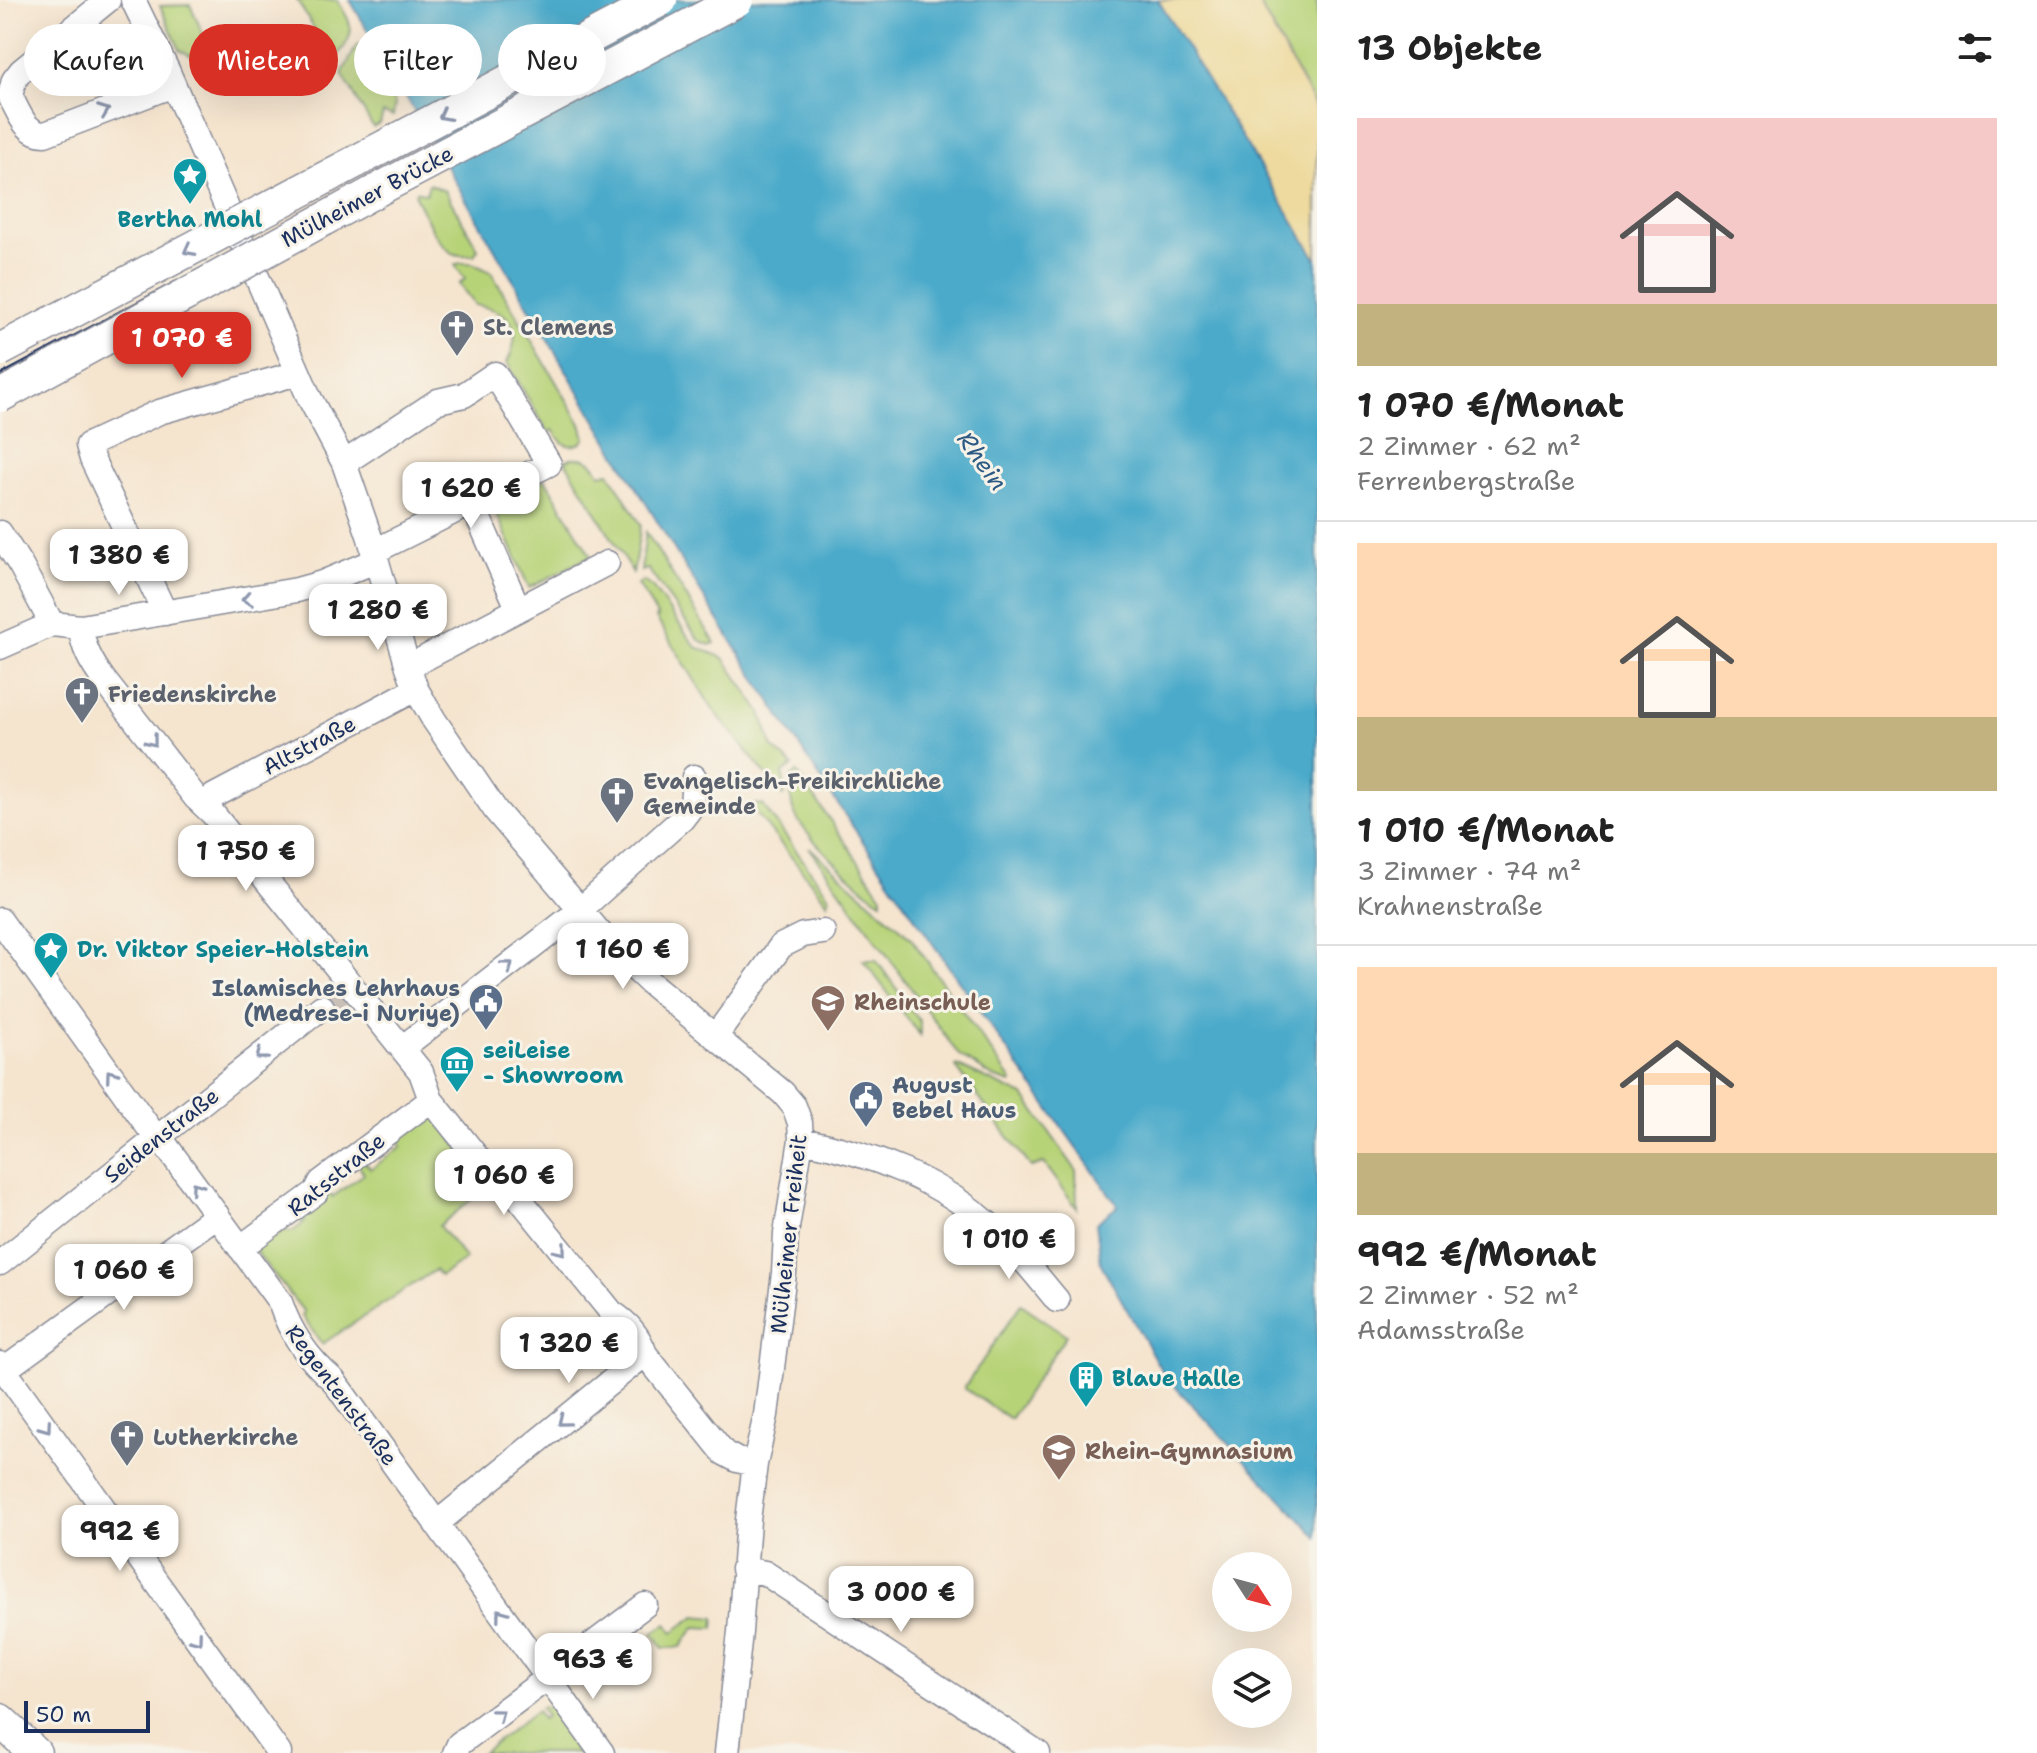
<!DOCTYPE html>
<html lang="de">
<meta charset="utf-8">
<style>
body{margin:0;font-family:"Shantell Sans",sans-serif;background:#f6f6f6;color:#222;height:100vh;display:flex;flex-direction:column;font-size:30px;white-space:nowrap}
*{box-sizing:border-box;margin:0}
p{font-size:26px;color:#767676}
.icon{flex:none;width:44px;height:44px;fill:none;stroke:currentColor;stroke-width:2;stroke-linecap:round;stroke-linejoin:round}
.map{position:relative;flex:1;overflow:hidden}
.side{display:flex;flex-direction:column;background:#fff;width:720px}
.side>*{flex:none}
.hud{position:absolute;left:24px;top:24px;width:760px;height:72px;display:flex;gap:16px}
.needle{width:52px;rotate:126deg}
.fabs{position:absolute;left:1212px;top:1552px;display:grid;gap:16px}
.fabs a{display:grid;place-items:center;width:80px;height:80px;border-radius:50%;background:#fff;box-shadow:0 8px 32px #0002;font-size:40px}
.scale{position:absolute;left:24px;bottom:20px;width:126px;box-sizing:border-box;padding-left:8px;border:4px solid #1b2f5e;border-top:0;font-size:22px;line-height:28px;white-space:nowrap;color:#1b2f5e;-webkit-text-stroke:6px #f7f3e8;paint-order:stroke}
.price{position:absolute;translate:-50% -68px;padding:0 18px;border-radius:16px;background:#fff;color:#222;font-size:26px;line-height:52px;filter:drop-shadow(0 2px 4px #0008)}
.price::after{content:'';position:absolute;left:50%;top:48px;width:24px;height:18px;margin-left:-12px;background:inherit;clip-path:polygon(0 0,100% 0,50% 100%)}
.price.active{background:#d93025;color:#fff}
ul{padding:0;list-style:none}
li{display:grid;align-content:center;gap:16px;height:424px;padding:0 40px}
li+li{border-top:2px solid #e0e0e0}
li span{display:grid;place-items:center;height:248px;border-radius:0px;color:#555}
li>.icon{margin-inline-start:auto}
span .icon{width:144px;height:144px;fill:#fffc;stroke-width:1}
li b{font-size:34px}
h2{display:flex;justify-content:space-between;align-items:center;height:96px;padding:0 40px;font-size:34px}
.chip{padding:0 28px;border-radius:36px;background:#fff;box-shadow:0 8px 32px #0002;font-size:28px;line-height:72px}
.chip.active{background:#d93025;color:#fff}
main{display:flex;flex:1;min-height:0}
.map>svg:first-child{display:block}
.green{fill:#b7d378;stroke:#69816b;stroke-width:2}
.sand{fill:#eeda9e;stroke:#84847e;stroke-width:2}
.water{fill:#4baaca;stroke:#336c94;stroke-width:2}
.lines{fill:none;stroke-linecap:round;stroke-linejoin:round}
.minor-tunnel{stroke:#c9c0b8;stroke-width:24;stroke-dasharray:24 12;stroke-linecap:butt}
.minor-casing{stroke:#888a96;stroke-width:27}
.major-casing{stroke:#888a96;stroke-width:35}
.minor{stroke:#fff;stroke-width:24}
.major{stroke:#fff;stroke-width:32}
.tram{stroke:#1b2f5e;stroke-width:2}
.major-bridge-casing{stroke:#888a96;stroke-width:35;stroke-linecap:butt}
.major-bridge{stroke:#fff;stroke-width:32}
.oneway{stroke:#8d97ae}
.labels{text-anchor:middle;stroke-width:6;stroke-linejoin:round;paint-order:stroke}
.street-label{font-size:22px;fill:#1b2f5e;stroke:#f7f3e8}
.culture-label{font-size:22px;font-weight:bold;fill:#0d838f;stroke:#f7f3e8;text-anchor:start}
.worship-label{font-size:22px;font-weight:bold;fill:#5b616d;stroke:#f7f3e8;text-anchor:start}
.service-label{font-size:22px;font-weight:bold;fill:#4e5e75;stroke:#f7f3e8;text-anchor:end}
.education-label{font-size:22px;font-weight:bold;fill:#785e54;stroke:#f7f3e8;text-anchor:start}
.water-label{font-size:24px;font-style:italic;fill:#2c5a84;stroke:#f7f3e8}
</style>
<main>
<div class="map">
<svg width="1317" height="1753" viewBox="0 0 1317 1753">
<rect width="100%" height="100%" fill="#f7f3e8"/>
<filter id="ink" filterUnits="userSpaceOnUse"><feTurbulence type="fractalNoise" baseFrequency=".0125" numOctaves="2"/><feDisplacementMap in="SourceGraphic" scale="16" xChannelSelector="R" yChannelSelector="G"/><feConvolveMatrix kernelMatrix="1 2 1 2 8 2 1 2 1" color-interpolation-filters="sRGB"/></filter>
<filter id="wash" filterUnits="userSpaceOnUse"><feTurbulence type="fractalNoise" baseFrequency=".006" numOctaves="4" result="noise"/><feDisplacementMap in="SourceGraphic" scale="32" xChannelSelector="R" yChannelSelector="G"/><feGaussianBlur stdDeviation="1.8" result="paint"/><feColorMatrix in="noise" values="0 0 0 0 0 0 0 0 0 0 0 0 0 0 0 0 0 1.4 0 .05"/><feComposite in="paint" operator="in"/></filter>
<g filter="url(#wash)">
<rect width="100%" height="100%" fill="#f5e4ce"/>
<path class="green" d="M 297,0 L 337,0 C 352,25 358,31 338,55 L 328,52 Z
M 1257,0 L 1317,0 L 1317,109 Z
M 190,5 L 206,40 L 202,50 L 192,56 L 180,50 L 160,6 Z
M 360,44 L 392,97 L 395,104 L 393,116 L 383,113 L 380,123 L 373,127 L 342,74 L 357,45 Z
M 429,184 L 445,191 L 478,249 L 474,255 C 468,255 461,256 455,254 C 439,249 423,211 415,196 L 416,191 L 426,194 Z
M 460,263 L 472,263 L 491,272 L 581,424 L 585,438 L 581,443 C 566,450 561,442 553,430 L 548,432 L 507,363 C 524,328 513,311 475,305 L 459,284 L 465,279 L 455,265 Z
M 571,458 C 586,457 593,460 600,474 L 609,472 L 641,525 L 633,573 L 565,461 Z
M 545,479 L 591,556 L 529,588 L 493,505 Z
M 646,532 L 715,643 L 710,645 L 699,640 L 648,569 L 641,571 Z
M 643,581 L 652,587 L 696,647 L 724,658 L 761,713 L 773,748 L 793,766 L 783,773 L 785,794 L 783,796 L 712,708 L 656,618 L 658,617 L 638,584 Z
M 797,772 L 882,896 L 882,901 C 862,891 800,832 793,810 C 790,800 791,788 791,778 Z
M 749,804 L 763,805 L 829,896 L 828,903 Z
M 809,847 L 910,937 L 1012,1081 L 1011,1083 L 993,1077 L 959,1055 Z
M 863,960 L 876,960 L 920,1022 L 920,1035 Z
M 958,1066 L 1024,1096 L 1076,1170 L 1077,1208 L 1044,1163 L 1031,1167 L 956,1067 Z
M 422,1113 L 437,1115 L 483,1183 L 477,1195 L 439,1226 L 466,1259 L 440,1276 L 435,1270 L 322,1344 L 302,1316 L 304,1312 L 252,1247 L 275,1229 L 292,1232 L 305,1222 L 289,1219 L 324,1186 L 332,1197 L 364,1174 L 358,1164 L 363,1160 L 371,1169 L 402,1146 L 394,1134 Z
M 1021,1304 L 1066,1335 L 1010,1419 L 964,1388 Z
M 696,1616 L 715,1618 L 714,1628 L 695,1627 L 681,1647 L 663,1648 L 653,1633 L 666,1624 L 673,1632 Z
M 543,1706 L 555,1709 L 588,1753 L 482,1753 L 536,1711 L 542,1719 L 546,1716 L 540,1708 Z"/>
<path class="sand" d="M 1158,0 L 1257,0 L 1317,109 L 1317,260 Z"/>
<path class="water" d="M 350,0 L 1158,0 L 1317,260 L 1317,1537 L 1164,1375 L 1101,1264 L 1096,1223 L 1118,1206 C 1004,1046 890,886 783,721 C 630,486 491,243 350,0 Z"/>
</g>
<g filter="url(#ink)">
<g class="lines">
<path class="minor-tunnel" d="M 322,1007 L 341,992"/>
<defs>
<path id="minor" d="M 108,0 L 21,71 L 14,80 L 10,96 C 19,112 25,134 45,134 L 173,85
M 133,0 L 168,72 L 309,397 L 344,463 L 369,535 L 408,667 L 416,689 L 434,720 L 496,811 L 612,947 L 649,982 L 783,1093 L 794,1106 L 800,1123 L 801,1140 L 786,1234 L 784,1273 L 766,1415 L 755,1464 L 748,1520 L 740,1632 L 727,1753
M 344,463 L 438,401 L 464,395 L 495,374 L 549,464 L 373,552
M 472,503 L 518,608
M 0,533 L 21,566 L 52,624
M 165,613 L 92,459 L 88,445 L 159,412 L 298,373
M 81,627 C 82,647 92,664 104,680 L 196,798 L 213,814 L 421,1072 L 431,1100 L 493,1177 L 515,1193 L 612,1313 C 628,1323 639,1336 645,1354 L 724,1453 L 737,1460 L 755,1464
M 0,647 L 52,624 L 81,627 L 297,590 L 322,583 L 375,561
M 408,667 L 607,563
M 204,805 L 214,796 L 416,689
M 0,920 L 152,1132 L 164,1143 L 280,1302 C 290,1332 308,1359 333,1380 L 602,1753
M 715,1037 L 781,946 L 803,935 L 823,932
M 402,1048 L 579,911 L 682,819 L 692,806 L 694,777
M 801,1140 C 870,1153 943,1181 995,1230 C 1018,1251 1037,1276 1057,1300
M 240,1248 L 316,1192 L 321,1182 L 431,1100
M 0,1263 L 322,1007
M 0,1364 L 279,1753
M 4,1370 L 217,1215
M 436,1524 L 645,1354
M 743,1569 L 765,1573 L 1038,1753
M 455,1753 L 459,1744 L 645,1605"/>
<path id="major" d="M 0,1720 L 35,1753"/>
</defs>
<use href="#minor" class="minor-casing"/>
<use href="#major" class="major-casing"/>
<use href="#minor" class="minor"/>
<use href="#major" class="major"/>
<path class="tram" d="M 0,375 L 705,0"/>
<defs>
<path id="major-bridge" d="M 0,350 L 661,0
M 0,396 L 385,186 L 737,0"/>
</defs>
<use href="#major-bridge" class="major-bridge-casing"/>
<use href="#major-bridge" class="major-bridge"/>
</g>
<defs><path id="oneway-chevron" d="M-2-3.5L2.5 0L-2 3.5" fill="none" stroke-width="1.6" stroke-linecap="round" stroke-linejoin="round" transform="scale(2)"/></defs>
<g class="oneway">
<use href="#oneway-chevron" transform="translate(104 111) rotate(-21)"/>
<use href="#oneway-chevron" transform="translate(444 115) rotate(152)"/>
<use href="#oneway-chevron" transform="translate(189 250) rotate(152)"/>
<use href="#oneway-chevron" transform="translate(247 599) rotate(170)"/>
<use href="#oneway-chevron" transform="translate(152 741) rotate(52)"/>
<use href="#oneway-chevron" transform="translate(508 966) rotate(-38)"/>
<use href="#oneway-chevron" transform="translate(261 1055) rotate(142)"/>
<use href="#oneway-chevron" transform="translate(111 1075) rotate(-126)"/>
<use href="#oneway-chevron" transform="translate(196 1187) rotate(-126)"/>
<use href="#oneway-chevron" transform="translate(561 1250) rotate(51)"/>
<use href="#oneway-chevron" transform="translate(563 1421) rotate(141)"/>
<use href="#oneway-chevron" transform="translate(46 1427) rotate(54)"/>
<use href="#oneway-chevron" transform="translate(501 1614) rotate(-126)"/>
<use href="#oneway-chevron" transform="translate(197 1639) rotate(54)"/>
<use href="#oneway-chevron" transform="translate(499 1714) rotate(-37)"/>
</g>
</g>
<defs>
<symbol id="sight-pin" viewBox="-11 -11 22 30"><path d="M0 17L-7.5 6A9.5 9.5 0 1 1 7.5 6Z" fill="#0f9aa8" stroke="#f7f3e8"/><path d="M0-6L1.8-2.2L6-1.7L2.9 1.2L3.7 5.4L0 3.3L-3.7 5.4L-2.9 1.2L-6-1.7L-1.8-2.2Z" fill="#fff"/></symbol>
<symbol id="church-pin" viewBox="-11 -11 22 30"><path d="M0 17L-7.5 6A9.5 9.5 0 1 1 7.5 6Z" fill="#6b7280" stroke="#f7f3e8"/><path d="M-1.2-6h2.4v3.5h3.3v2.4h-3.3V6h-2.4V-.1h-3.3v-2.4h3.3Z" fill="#fff"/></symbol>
<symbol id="civic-pin" viewBox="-11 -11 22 30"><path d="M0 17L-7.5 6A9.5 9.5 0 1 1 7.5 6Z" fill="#5c6f8a" stroke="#f7f3e8"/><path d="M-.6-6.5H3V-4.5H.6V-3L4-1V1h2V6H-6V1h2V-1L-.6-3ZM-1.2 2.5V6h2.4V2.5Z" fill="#fff"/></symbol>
<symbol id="school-pin" viewBox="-11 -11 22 30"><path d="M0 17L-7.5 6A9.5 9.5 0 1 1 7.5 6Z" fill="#8d6e63" stroke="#f7f3e8"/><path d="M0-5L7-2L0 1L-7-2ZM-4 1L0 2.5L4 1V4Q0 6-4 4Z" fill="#fff"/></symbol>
<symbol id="museum-pin" viewBox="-11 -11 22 30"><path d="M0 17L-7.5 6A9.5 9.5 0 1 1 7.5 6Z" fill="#0f9aa8" stroke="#f7f3e8"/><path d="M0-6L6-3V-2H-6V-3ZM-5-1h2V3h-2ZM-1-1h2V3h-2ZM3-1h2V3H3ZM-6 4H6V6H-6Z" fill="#fff"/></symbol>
<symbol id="building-pin" viewBox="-11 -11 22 30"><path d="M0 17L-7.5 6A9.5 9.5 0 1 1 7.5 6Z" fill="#0f9aa8" stroke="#f7f3e8"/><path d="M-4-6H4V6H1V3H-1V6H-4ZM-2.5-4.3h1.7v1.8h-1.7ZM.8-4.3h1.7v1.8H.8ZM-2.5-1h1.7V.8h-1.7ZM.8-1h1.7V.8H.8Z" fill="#fff"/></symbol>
</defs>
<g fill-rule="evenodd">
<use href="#sight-pin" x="170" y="155" width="40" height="54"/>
<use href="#church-pin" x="437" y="307" width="40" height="54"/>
<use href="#church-pin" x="62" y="674" width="40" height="54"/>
<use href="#church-pin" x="597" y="774" width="40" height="54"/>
<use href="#sight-pin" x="31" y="929" width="40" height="54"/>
<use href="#civic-pin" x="466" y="981" width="40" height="54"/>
<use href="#school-pin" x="808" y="982" width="40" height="54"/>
<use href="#museum-pin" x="437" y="1043" width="40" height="54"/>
<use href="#civic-pin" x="846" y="1078" width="40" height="54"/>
<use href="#building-pin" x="1066" y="1358" width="40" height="54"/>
<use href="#church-pin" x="107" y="1417" width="40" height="54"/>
<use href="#school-pin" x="1039" y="1431" width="40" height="54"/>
</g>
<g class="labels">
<g class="street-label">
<text transform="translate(367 196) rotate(-28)" y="8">Mülheimer Brücke</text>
<text transform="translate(309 745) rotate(-28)" y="8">Altstraße</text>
<text transform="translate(161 1135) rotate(-38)" y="8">Seidenstraße</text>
<text transform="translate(336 1174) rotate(-39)" y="8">Ratsstraße</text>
<text transform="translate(788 1234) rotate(-84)" y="8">Mülheimer Freiheit</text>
<text transform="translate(342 1395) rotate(53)" y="8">Regentenstraße</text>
</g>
<g class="culture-label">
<text x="190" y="227" text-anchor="middle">Bertha Mohl</text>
<text x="77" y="957">Dr. Viktor Speier-Holstein</text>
<text x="483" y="1058">seiLeise<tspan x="483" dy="25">- Showroom</tspan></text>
<text x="1112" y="1386">Blaue Halle</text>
</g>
<g class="worship-label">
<text x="483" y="335">St. Clemens</text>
<text x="108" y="702">Friedenskirche</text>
<text x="643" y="789">Evangelisch-Freikirchliche<tspan x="643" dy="25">Gemeinde</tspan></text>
<text x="153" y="1445">Lutherkirche</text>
</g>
<g class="service-label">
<text x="460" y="996">Islamisches Lehrhaus<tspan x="460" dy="25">(Medrese-i Nuriye)</tspan></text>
<text x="892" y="1093" text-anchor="start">August<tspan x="892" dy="25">Bebel Haus</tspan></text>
</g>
<g class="education-label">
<text x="854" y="1010">Rheinschule</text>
<text x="1085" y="1459">Rhein-Gymnasium</text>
</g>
<g class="water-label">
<text transform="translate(982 461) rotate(54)" y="8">Rhein</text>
</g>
</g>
</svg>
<div class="fabs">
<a><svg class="needle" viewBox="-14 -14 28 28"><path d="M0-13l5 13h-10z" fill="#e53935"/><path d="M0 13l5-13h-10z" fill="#767676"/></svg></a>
<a><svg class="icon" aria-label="layers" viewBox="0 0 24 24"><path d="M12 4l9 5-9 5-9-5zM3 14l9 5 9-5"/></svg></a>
</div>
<div class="scale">50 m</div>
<b class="price active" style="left:182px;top:380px">1 070 €</b>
<b class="price" style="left:471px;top:530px">1 620 €</b>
<b class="price" style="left:119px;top:597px">1 380 €</b>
<b class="price" style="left:378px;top:652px">1 280 €</b>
<b class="price" style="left:246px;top:893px">1 750 €</b>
<b class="price" style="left:623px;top:991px">1 160 €</b>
<b class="price" style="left:504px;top:1217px">1 060 €</b>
<b class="price" style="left:1009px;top:1281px">1 010 €</b>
<b class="price" style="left:124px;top:1312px">1 060 €</b>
<b class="price" style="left:569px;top:1385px">1 320 €</b>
<b class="price" style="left:120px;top:1573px">992 €</b>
<b class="price" style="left:901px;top:1634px">3 000 €</b>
<b class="price" style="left:593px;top:1701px">963 €</b>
<div class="hud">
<a class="chip">Kaufen</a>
<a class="chip active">Mieten</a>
<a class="chip">Filter</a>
<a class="chip">Neu</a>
</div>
</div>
<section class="side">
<h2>13 Objekte<svg class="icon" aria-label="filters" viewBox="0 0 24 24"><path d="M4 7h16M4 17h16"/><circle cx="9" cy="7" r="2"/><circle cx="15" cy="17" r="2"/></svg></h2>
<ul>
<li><span style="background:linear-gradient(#f6c9c9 75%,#c2b280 0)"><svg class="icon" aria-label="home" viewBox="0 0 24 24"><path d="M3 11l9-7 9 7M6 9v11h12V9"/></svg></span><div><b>1 070 €/Monat</b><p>2 Zimmer · 62 m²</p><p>Ferrenbergstraße</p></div></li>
<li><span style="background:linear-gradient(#ffd9b3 70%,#c2b280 0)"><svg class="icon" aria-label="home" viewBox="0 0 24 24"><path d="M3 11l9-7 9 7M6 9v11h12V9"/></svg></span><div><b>1 010 €/Monat</b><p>3 Zimmer · 74 m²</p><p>Krahnenstraße</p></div></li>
<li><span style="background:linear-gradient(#ffd9b3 75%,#c2b280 0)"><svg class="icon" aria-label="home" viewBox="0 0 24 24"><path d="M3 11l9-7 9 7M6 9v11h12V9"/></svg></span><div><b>992 €/Monat</b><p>2 Zimmer · 52 m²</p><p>Adamsstraße</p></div></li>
</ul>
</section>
</main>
